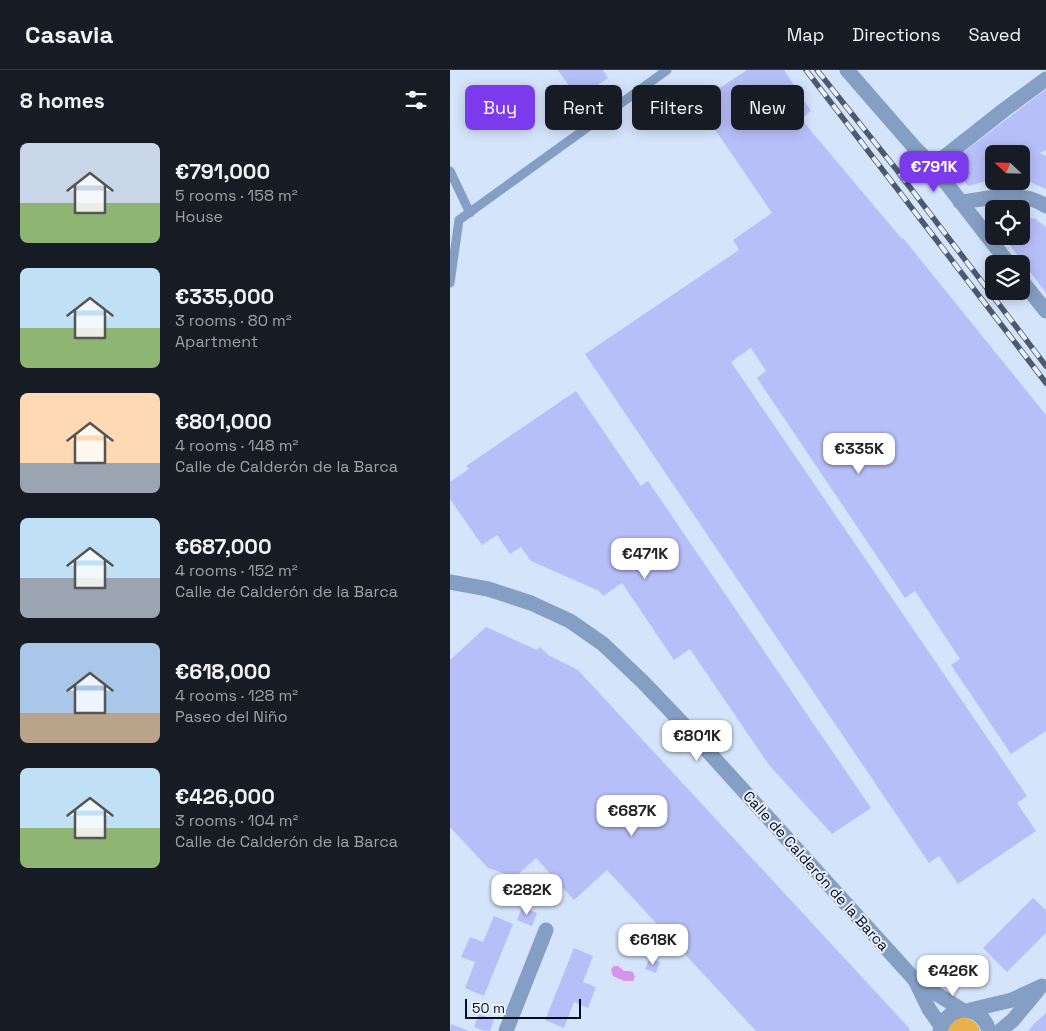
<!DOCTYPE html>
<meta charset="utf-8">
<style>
body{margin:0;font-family:"Space Grotesk",sans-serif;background:#242831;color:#f1f3f6;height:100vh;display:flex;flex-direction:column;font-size:19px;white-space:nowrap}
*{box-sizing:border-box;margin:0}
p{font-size:16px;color:#9ea1a6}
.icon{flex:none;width:28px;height:28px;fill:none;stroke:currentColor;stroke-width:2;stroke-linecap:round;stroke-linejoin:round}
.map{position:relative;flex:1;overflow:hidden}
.sheet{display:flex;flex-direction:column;background:#171b24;width:450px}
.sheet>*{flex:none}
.top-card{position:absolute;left:15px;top:15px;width:475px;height:45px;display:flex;gap:10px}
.needle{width:32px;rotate:292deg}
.controls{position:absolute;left:535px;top:75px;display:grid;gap:10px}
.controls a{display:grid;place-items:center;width:45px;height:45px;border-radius:8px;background:#171b24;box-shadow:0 2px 12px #0003;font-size:25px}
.scale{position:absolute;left:15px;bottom:12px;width:116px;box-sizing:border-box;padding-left:5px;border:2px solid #030d20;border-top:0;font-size:14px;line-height:18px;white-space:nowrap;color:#030d20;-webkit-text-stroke:4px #e9f0fc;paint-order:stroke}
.price{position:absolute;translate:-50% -42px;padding:0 11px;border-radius:10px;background:#fff;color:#222;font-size:16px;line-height:32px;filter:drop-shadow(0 1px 2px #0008)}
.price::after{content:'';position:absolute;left:50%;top:30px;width:15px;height:11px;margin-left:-8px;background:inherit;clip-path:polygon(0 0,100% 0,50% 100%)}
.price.active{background:#7c3aed;color:#fff}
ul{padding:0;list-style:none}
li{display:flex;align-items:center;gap:15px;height:125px;padding:0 20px}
li span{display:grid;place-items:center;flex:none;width:140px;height:100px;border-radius:8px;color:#555}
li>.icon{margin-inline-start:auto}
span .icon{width:60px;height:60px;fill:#fffc;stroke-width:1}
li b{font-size:21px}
h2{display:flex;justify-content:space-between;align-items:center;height:60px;padding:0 20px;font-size:21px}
.chip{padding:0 18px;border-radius:8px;background:#171b24;box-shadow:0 2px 12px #0003;font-size:18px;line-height:45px}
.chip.active{background:#7c3aed;color:#fff}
header{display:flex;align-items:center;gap:30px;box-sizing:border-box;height:70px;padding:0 25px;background:#171b24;border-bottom:1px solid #363941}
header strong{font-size:24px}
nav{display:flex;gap:28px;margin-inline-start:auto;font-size:18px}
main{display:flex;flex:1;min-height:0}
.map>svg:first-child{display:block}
.green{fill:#eab04b}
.water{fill:#d695ea}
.building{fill:#b7bff9}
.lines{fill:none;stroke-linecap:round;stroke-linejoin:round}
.lane{stroke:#859ec3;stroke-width:9}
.street{stroke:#859ec3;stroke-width:15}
.rail-casing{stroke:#4d596e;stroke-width:5.5}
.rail{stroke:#e9f0fc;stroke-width:4;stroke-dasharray:11;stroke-linecap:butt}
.labels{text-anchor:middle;stroke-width:4;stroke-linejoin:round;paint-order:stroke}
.street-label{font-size:15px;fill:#030d20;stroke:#e9f0fc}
</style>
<header>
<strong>Casavia</strong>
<nav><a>Map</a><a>Directions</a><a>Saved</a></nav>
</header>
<main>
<section class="sheet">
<h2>8 homes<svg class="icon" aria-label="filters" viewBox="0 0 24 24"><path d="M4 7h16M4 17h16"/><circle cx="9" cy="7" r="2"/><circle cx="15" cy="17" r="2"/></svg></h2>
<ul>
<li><span style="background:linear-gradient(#c9d6e8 60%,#8fb573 0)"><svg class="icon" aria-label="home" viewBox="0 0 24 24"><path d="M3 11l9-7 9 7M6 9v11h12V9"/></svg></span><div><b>€791,000</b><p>5 rooms · 158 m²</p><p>House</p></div></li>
<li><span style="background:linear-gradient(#bfe0f5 60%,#8fb573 0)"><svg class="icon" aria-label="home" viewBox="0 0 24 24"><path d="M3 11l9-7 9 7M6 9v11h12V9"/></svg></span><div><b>€335,000</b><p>3 rooms · 80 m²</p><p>Apartment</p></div></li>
<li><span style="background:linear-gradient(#ffd9b3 70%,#9aa5b1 0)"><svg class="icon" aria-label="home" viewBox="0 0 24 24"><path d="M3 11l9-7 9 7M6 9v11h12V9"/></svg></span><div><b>€801,000</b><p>4 rooms · 148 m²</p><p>Calle de Calderón de la Barca</p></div></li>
<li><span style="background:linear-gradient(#bfe0f5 60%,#9aa5b1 0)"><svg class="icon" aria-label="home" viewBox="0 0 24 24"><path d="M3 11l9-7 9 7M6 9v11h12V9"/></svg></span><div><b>€687,000</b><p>4 rooms · 152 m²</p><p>Calle de Calderón de la Barca</p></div></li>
<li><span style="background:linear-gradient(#a9c7e8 70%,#b9a48a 0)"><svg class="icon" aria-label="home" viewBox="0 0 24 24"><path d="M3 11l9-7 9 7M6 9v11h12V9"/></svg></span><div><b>€618,000</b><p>4 rooms · 128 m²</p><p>Paseo del Niño</p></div></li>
<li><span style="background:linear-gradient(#bfe0f5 60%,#8fb573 0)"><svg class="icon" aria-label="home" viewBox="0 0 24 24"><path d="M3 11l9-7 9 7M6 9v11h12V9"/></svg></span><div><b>€426,000</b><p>3 rooms · 104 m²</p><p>Calle de Calderón de la Barca</p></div></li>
</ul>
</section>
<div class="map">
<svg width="596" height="961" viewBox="0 0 596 961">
<rect width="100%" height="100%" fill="#d4e4fb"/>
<path class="green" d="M 509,948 C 519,947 527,951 530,961 L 497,961 L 503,951 Z"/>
<path class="water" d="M 168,896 L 174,901 L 179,901 L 183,902 L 185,907 L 183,911 L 174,911 L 163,906 L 161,899 L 164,896 Z"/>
<path class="building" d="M 108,0 L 153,0 L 158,8 L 128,29 Z
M 297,0 L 334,0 L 361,41 L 351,49 L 452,169 L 453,168 L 596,345 L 596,661 L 561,684 L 501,595 L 510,589 L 465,521 L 455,528 L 307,308 L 316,301 L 301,278 L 281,292 L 577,726 L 567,733 L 586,761 L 508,814 L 489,786 L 479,793 L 135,284 L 289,180 L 283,170 L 322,143 L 247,33 Z
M 596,19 L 596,80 L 590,83 L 596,86 L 596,119 L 571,108 L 571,84 L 544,84 L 544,109 L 518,116 L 504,97 L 506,88 Z
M 571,146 L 577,146 L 583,149 L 584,148 L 596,157 L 596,223 L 553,166 L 571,166 Z
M 126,321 L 191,416 L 198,411 L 421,738 L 382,764 L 319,695 L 240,579 L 224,590 L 172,513 L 153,526 L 149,521 L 81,491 L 71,477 L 60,484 L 47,465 L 32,475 L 0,429 L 0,412 L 19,399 L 16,396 Z
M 36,557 L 87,580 L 90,577 L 98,585 L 128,600 L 460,959 L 459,961 L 306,961 L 157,800 L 124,830 L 86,788 L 65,807 L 38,798 L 0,757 L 0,590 Z
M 583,828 L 596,840 L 596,863 L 557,902 L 533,878 Z
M 72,837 L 87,843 L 82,856 L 67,850 Z
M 44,846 L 63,854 L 34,926 L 15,918 L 25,892 L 11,887 L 20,867 L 33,872 Z
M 124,878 L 143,886 L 133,912 L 146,917 L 138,938 L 124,932 L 114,958 L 95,950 Z
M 200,888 L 210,892 L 206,903 L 195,899 Z
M 596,943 L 596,961 L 578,961 L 584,954 Z
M 29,944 L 44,950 L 40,961 L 34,961 L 24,957 Z
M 1,954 L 19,961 L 0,961 Z"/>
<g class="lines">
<path class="lane" d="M 0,101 L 20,143
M 0,213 L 9,150 L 217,0"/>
<path class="street" d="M 397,0 L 464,77 L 483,96 L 559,194
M 483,96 L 554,40 L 596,9
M 510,132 C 539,129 570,119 596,136
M 571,210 L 596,241
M 0,512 L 38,519 L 81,533 L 120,551 L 153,574 L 193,612 L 235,656 L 465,910 L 512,940
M 465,910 L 479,939 L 491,956
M 520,940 L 562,930 L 592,916
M 56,961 L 96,860
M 490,961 C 497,933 532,934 539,961
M 550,961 L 563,950 L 588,920"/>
<defs>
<path id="rail" d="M 356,0 L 596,313
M 367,0 L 446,99 L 596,296"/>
</defs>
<use href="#rail" class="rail-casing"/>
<use href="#rail" class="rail"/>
</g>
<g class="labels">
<g class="street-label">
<text transform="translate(366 801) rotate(48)" y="5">Calle de Calderón de la Barca</text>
</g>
</g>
</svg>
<div class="controls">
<a><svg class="needle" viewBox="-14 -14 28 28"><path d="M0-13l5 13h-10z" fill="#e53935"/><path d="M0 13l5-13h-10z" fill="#9ea1a6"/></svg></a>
<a><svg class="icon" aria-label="locate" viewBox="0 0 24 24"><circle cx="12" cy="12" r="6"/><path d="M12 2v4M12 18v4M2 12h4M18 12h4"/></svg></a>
<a><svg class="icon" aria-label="layers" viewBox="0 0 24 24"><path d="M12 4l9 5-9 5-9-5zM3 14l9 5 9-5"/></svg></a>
</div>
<div class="scale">50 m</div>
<b class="price active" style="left:484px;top:123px">€791K</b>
<b class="price" style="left:409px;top:405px">€335K</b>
<b class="price" style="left:195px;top:510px">€471K</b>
<b class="price" style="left:247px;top:692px">€801K</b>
<b class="price" style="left:182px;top:767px">€687K</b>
<b class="price" style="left:77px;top:846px">€282K</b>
<b class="price" style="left:203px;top:896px">€618K</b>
<b class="price" style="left:503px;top:927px">€426K</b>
<div class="top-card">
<a class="chip active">Buy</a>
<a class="chip">Rent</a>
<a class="chip">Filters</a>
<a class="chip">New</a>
</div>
</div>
</main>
